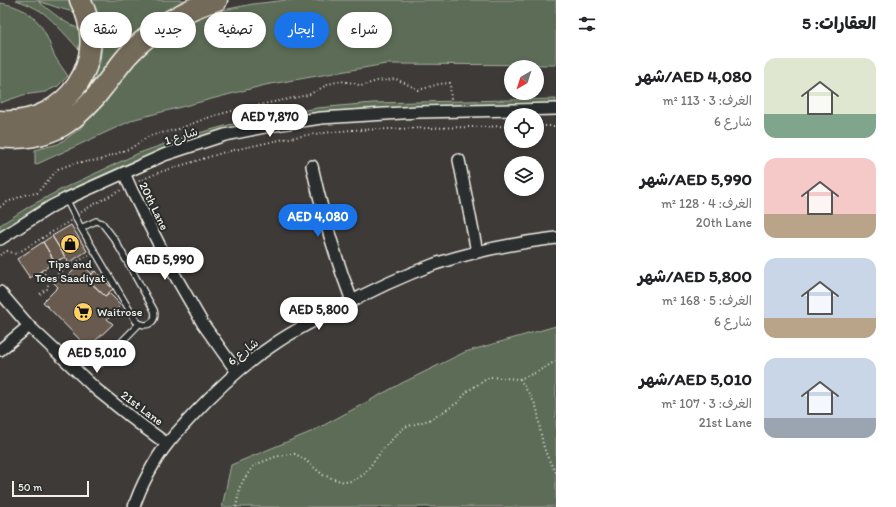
<!DOCTYPE html>
<html lang="ar">
<meta charset="utf-8">
<style>
body{margin:0;font-family:Itim,"Playpen Sans Arabic",sans-serif;background:#f2f2f2;color:#202124;direction:rtl;height:100vh;display:flex;flex-direction:column;font-size:15px;white-space:nowrap}
*{box-sizing:border-box;margin:0}
p{font-size:13px;color:#757577}
.icon{flex:none;width:22px;height:22px;fill:none;stroke:currentColor;stroke-width:2;stroke-linecap:round;stroke-linejoin:round}
.map{position:relative;flex:1;overflow:hidden;direction:ltr}
.drawer{display:flex;flex-direction:column;background:#fff;width:340px}
.drawer>*{flex:none}
.hud{position:absolute;left:12px;top:12px;width:380px;height:36px;direction:rtl;display:flex;gap:8px}
.needle{width:26px;rotate:219deg}
.buttons{position:absolute;left:504px;top:60px;display:grid;gap:8px}
.buttons a{display:grid;place-items:center;width:40px;height:40px;border-radius:50%;background:#fff;box-shadow:0 2px 6px #0003;font-size:20px}
.scale{position:absolute;left:12px;bottom:10px;width:77px;box-sizing:border-box;padding-left:4px;border:2px solid #f4f1e8;border-top:0;font-size:11px;line-height:14px;white-space:nowrap;color:#f4f1e8;-webkit-text-stroke:3px #2a2d2e;paint-order:stroke}
.price{position:absolute;translate:-50% -34px;padding:0 9px;border-radius:14px;background:#fff;color:#222;font-size:13px;line-height:26px;filter:drop-shadow(0 1px 2px #0008)}
.price::after{content:'';position:absolute;left:50%;top:24px;width:12px;height:9px;margin-left:-6px;background:inherit;clip-path:polygon(0 0,100% 0,50% 100%)}
.price.current{background:#1a73e8;color:#fff}
ul{padding:0;list-style:none}
li{display:flex;align-items:center;gap:12px;height:100px;padding:0 20px}
li span{display:grid;place-items:center;flex:none;width:112px;height:80px;border-radius:12px;color:#555}
li>.icon{margin-inline-start:auto}
span .icon{width:48px;height:48px;fill:#fffc;stroke-width:1}
li b{font-size:17px}
h2{display:flex;justify-content:space-between;align-items:center;height:48px;padding:0 20px;font-size:17px}
.tag{padding:0 14px;border-radius:18px;background:#fff;box-shadow:0 2px 6px #0003;font-size:14px;line-height:36px}
.tag.current{background:#1a73e8;color:#fff}
main{display:flex;flex:1;min-height:0}
.map>svg:first-child{display:block}
.green{fill:#5b6c56;stroke:#a8ae9f}
.building{fill:#685a4f;stroke:#f4f1e8}
.lines{fill:none;stroke-linecap:round;stroke-linejoin:round}
.lane-casing{stroke:#f4f1e8;stroke-width:8}
.street-casing{stroke:#f4f1e8;stroke-width:14}
.highway-casing{stroke:#f4f1e8;stroke-width:23}
.path{stroke:#f4f1e8;stroke-width:2;stroke-dasharray:1 3;stroke-linecap:butt}
.lane{stroke:#2a2d2e;stroke-width:5.5}
.street{stroke:#2a2d2e;stroke-width:11}
.highway{stroke:#736b5a;stroke-width:20}
.labels{text-anchor:middle;stroke-width:4;stroke-linejoin:round;paint-order:stroke}
.street-label{font-size:12px;fill:#f4f1e8;stroke:#2a2d2e}
.poi-label{font-size:12px;fill:#f4f1e8;stroke:#2a2d2e}
</style>
<main>
<section class="drawer">
<h2>العقارات: 5<svg class="icon" aria-label="filters" viewBox="0 0 24 24"><path d="M4 7h16M4 17h16"/><circle cx="9" cy="7" r="2"/><circle cx="15" cy="17" r="2"/></svg></h2>
<ul>
<li><span style="background:linear-gradient(#dfe7d0 70%,#7fa58c 0)"><svg class="icon" aria-label="home" viewBox="0 0 24 24"><path d="M3 11l9-7 9 7M6 9v11h12V9"/></svg></span><div><b>AED 4,080/شهر</b><p>الغرف: 3 · 113 m²</p><p>شارع 6</p></div></li>
<li><span style="background:linear-gradient(#f6c9c9 70%,#b9a48a 0)"><svg class="icon" aria-label="home" viewBox="0 0 24 24"><path d="M3 11l9-7 9 7M6 9v11h12V9"/></svg></span><div><b>AED 5,990/شهر</b><p>الغرف: 4 · 128 m²</p><p>20th Lane</p></div></li>
<li><span style="background:linear-gradient(#c9d6e8 75%,#b9a48a 0)"><svg class="icon" aria-label="home" viewBox="0 0 24 24"><path d="M3 11l9-7 9 7M6 9v11h12V9"/></svg></span><div><b>AED 5,800/شهر</b><p>الغرف: 5 · 168 m²</p><p>شارع 6</p></div></li>
<li><span style="background:linear-gradient(#c9d6e8 75%,#9aa5b1 0)"><svg class="icon" aria-label="home" viewBox="0 0 24 24"><path d="M3 11l9-7 9 7M6 9v11h12V9"/></svg></span><div><b>AED 5,010/شهر</b><p>الغرف: 3 · 107 m²</p><p>21st Lane</p></div></li>
</ul>
</section>
<div class="map">
<svg width="556" height="507" viewBox="0 0 556 507">
<rect width="100%" height="100%" fill="#3d3a38"/>
<filter id="ink" filterUnits="userSpaceOnUse"><feTurbulence type="fractalNoise" baseFrequency=".025" numOctaves="2"/><feDisplacementMap in="SourceGraphic" scale="8" xChannelSelector="R" yChannelSelector="G"/><feConvolveMatrix kernelMatrix="1 2 1 2 8 2 1 2 1" color-interpolation-filters="sRGB"/></filter>
<g filter="url(#ink)">
<path class="green" d="M 16,0 L 70,0 L 80,14 L 59,8 L 38,1 C 52,12 66,25 83,30 L 82,53 C 70,40 56,23 42,12 C 34,7 25,3 16,0 Z
M 91,0 L 191,0 C 162,11 134,32 114,55 C 106,64 99,74 91,84 L 100,62 L 102,46 L 101,28 L 98,13 Z
M 287,0 L 556,0 L 556,65 L 386,64 L 265,85 L 135,119 L 35,165 L 35,150 L 58,144 L 80,129 L 145,48 L 170,31 L 208,13 L 253,4 Z
M 0,3 C 20,6 37,15 46,35 C 49,41 51,48 54,55 C 58,62 63,69 68,76 L 58,86 L 45,92 L 23,95 L 0,103 Z
M 556,99 L 556,104 L 364,109 L 319,112 L 251,125 L 169,148 L 129,163 L 69,190 L 40,206 L 0,232 L 0,225 L 30,206 L 62,189 L 139,153 L 188,136 L 240,122 L 317,108 L 373,103 Z
M 556,326 L 556,507 L 222,507 L 231,465 L 313,431 L 402,383 L 465,352 Z"/>
<path class="building" d="M 71,225 L 87,251 L 69,263 L 52,236 Z
M 52,236 L 65,257 L 55,262 L 43,242 Z
M 43,242 L 55,262 L 30,278 L 17,259 Z
M 81,263 L 92,274 L 87,279 L 105,296 L 109,293 L 121,305 L 107,319 L 113,324 L 88,348 L 43,302 L 58,287 L 53,282 L 61,275 L 65,279 Z
M 95,271 L 113,289 L 105,296 L 87,279 Z"/>
<g class="lines">
<defs>
<path id="lane" d="M 66,199 L 81,228
M 96,221 L 102,223 L 115,240 L 154,310 C 158,322 146,330 136,321 L 81,228 Z
M 101,363 L 139,324"/>
<path id="street" d="M 459,160 L 477,252
M 312,166 C 322,212 335,257 352,301
M 124,173 L 132,191 L 173,272 L 203,324 L 237,372
M 0,239 L 52,206 L 66,199 L 164,155 L 225,135 L 275,125 L 321,118 L 418,112 L 556,109
M 0,292 L 29,326 L 62,357 L 97,390 L 137,422 L 167,444
M 0,350 L 29,326
M 134,507 C 140,487 155,459 168,443 C 175,434 184,425 192,416 C 216,390 243,365 273,345 C 294,330 317,319 339,308 C 370,291 402,276 435,264 C 474,251 515,243 556,238"/>
<path id="highway" d="M 0,121 C 67,126 112,60 80,0
M 0,137 C 21,140 44,136 62,126 C 77,117 94,100 104,86 C 113,75 121,62 131,52 C 154,28 185,9 217,0"/>
</defs>
<use href="#lane" class="lane-casing"/>
<use href="#street" class="street-casing"/>
<use href="#highway" class="highway-casing"/>
<path class="path" d="M 537,126 L 556,126
M 139,181 L 160,172 L 225,152 L 289,138 L 314,134 L 351,130 L 511,126
M 0,207 L 5,203 L 24,195 L 37,193 L 58,169 L 75,163 L 100,160 L 131,148 L 149,136 L 178,129 L 207,118 L 235,110 L 308,95 L 329,84 L 340,81 L 354,83 L 361,86 L 377,81 L 396,79 L 419,90 L 439,84 L 450,83 L 451,102
M 81,212 L 91,206 L 121,190
M 0,255 L 7,251 L 16,254 L 70,221
M 60,259 L 65,269
M 41,271 L 51,279
M 93,272 L 92,270 L 96,266
M 40,294 L 47,289 L 49,281 L 58,273 L 89,255
M 520,379 C 525,389 533,398 537,409 C 539,417 539,426 541,434 C 543,448 548,460 556,472
M 236,507 L 240,487 L 244,479 L 253,467 L 257,464 L 275,457 L 289,454 L 295,454 L 304,459 L 323,475 L 340,481 L 347,482 L 354,480 L 360,477 L 365,473 L 383,449 L 399,432 L 405,427 L 429,420 L 440,414 L 457,403 L 469,390 L 477,385 L 490,377 L 519,379 L 535,373 L 556,361"/>
<use href="#lane" class="lane"/>
<use href="#street" class="street"/>
<use href="#highway" class="highway"/>
</g>
</g>
<defs>
<symbol id="shop-disc" viewBox="-11 -11 22 22"><circle r="9.5" fill="#ffd166" stroke="#2a2d2e"/><path d="M-5-2.5h2.3a2.7 3.5 0 0 1 5.4 0H5L5.5 6h-11ZM-1.5-2.5h3a1.5 2.3 0 0 0-3 0Z" fill="#111"/></symbol>
<symbol id="supermarket-disc" viewBox="-11 -11 22 22"><circle r="9.5" fill="#ffd166" stroke="#2a2d2e"/><path d="M-6-5.5h2.5l.6 2H6L4.5 2H-2.5L-4.4-4H-6ZM-1.5 3.2a1.3 1.3 0 1 0 .1 0ZM3 3.2a1.3 1.3 0 1 0 .1 0Z" fill="#111"/></symbol>
</defs>
<g fill-rule="evenodd">
<use href="#shop-disc" x="59" y="233" width="22" height="22"/>
<use href="#supermarket-disc" x="72" y="301" width="22" height="22"/>
</g>
<g class="labels">
<g class="street-label">
<text transform="translate(181 136) rotate(-18)" y="4">شارع 1</text>
<text transform="translate(154 206) rotate(64)" y="4">20th Lane</text>
<text transform="translate(243 352) rotate(-38)" y="4">شارع 6</text>
<text transform="translate(142 408) rotate(37)" y="4">21st Lane</text>
</g>
<g class="poi-label">
<text x="70" y="268">Tips and<tspan x="70" dy="14">Toes Saadiyat</tspan></text>
<text x="97" y="316" text-anchor="start">Waitrose</text>
</g>
</g>
</svg>
<div class="buttons">
<a><svg class="needle" viewBox="-14 -14 28 28"><path d="M0-13l5 13h-10z" fill="#e53935"/><path d="M0 13l5-13h-10z" fill="#757577"/></svg></a>
<a><svg class="icon" aria-label="locate" viewBox="0 0 24 24"><circle cx="12" cy="12" r="6"/><path d="M12 2v4M12 18v4M2 12h4M18 12h4"/></svg></a>
<a><svg class="icon" aria-label="layers" viewBox="0 0 24 24"><path d="M12 4l9 5-9 5-9-5zM3 14l9 5 9-5"/></svg></a>
</div>
<div class="scale">50 m</div>
<b class="price" style="left:270px;top:138px">AED 7,870</b>
<b class="price current" style="left:318px;top:238px">AED 4,080</b>
<b class="price" style="left:165px;top:281px">AED 5,990</b>
<b class="price" style="left:319px;top:331px">AED 5,800</b>
<b class="price" style="left:97px;top:374px">AED 5,010</b>
<div class="hud">
<a class="tag">شراء</a>
<a class="tag current">إيجار</a>
<a class="tag">تصفية</a>
<a class="tag">جديد</a>
<a class="tag">شقة</a>
</div>
</div>
</main>
